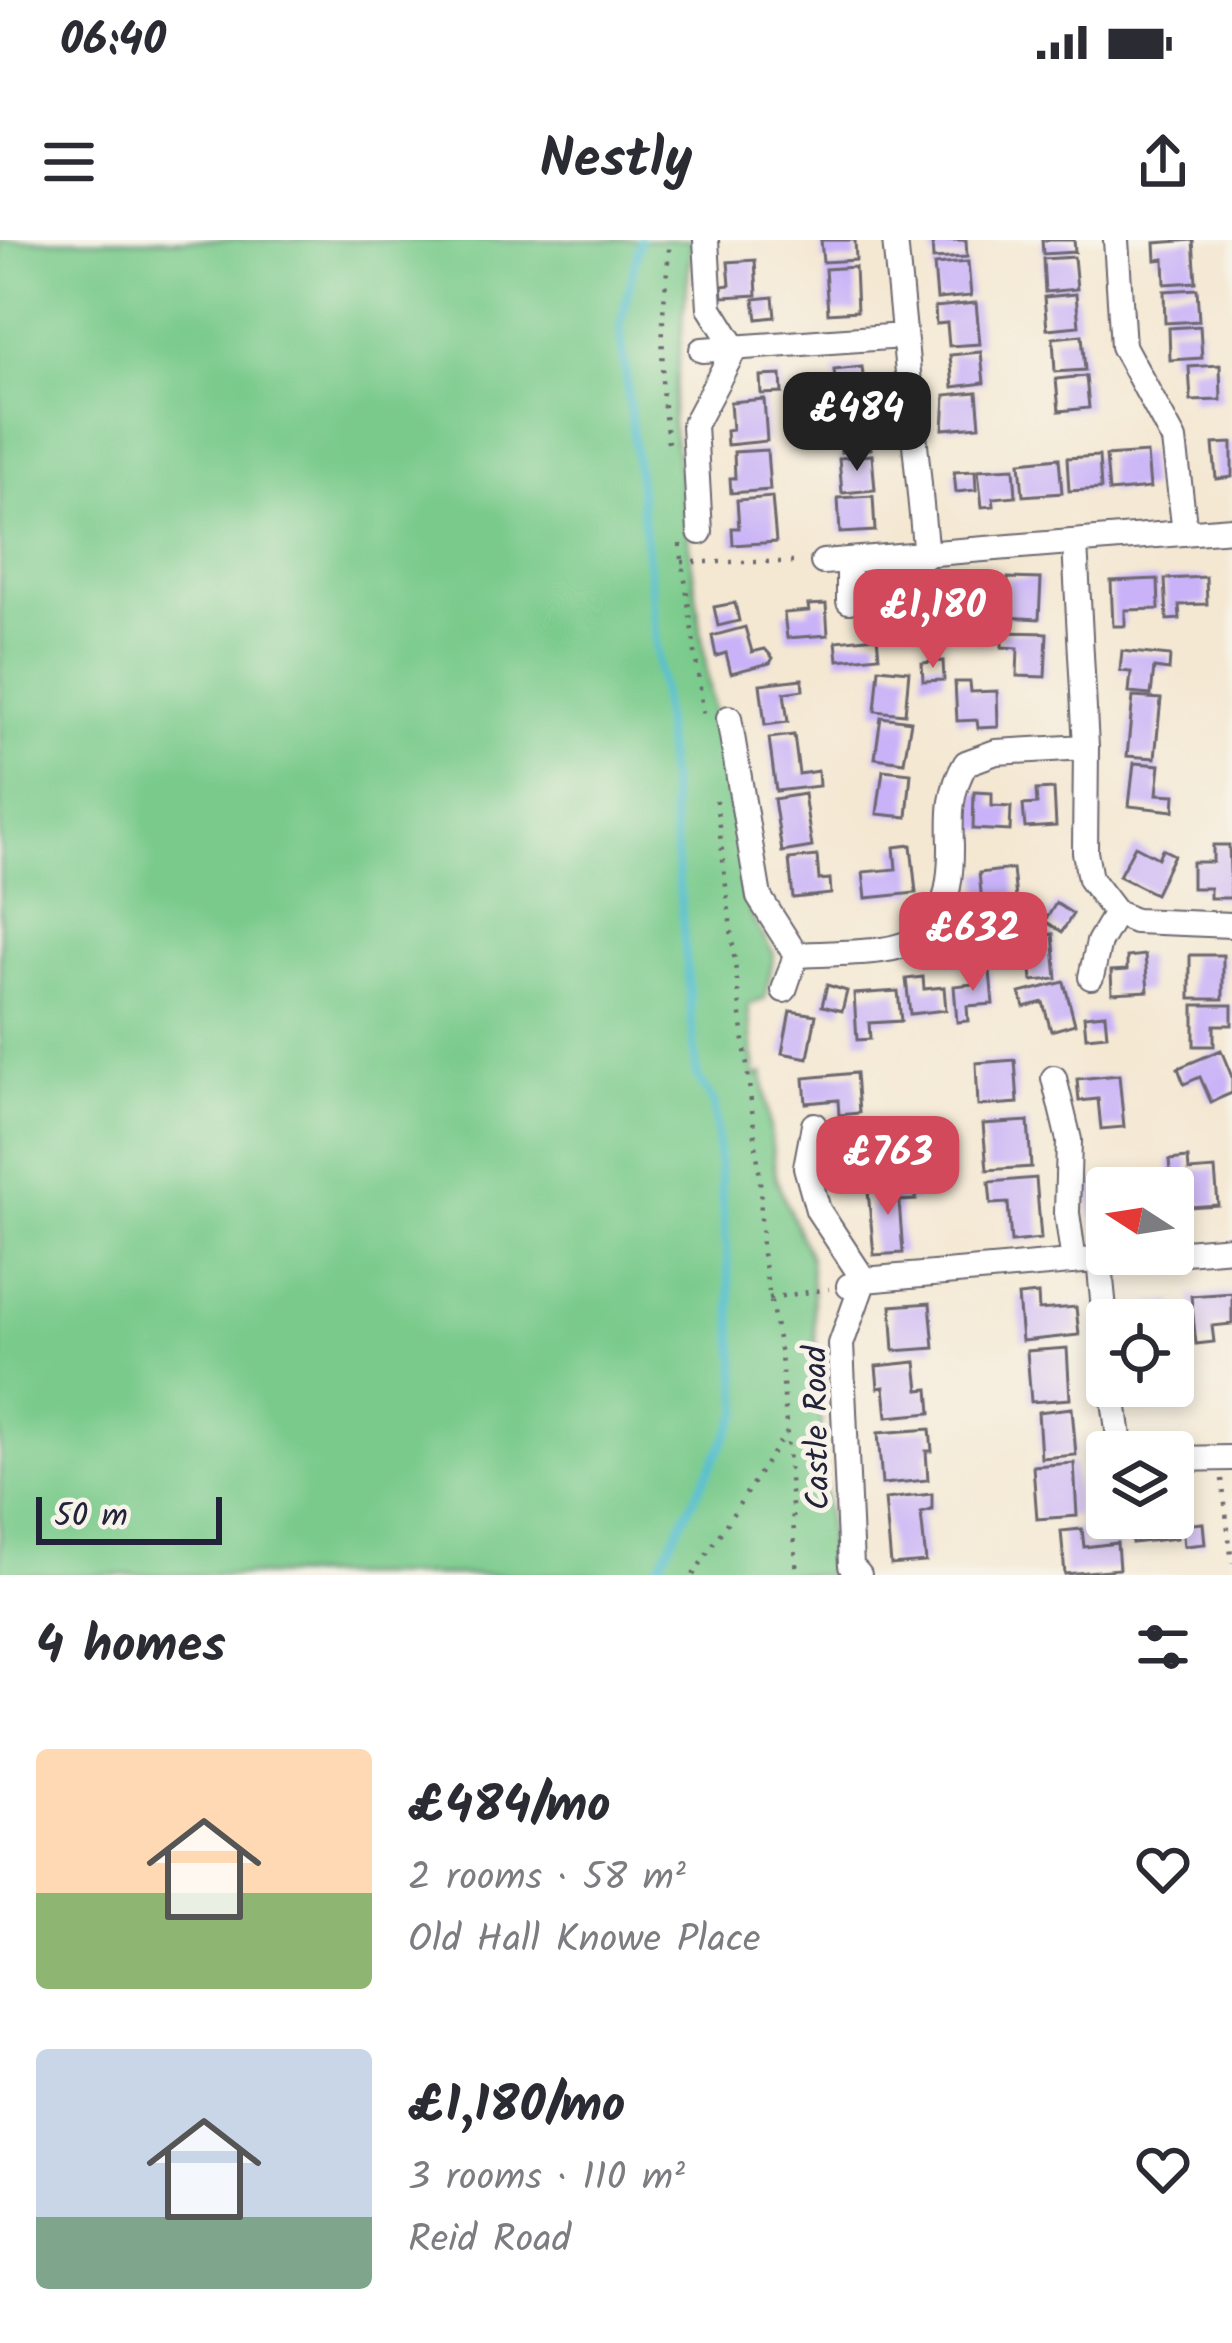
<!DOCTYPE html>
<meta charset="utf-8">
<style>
body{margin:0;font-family:Kalam,sans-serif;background:#f7f7f7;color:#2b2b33;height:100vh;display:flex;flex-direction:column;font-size:45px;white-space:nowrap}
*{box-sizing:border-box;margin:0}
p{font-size:39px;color:#7c7c81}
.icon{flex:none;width:66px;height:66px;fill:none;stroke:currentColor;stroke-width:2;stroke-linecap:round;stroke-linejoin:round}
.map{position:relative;height:1335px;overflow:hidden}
.drawer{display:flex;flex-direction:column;background:#fff;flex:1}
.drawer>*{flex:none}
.needle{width:78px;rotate:282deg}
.fabs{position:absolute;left:1086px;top:927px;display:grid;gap:24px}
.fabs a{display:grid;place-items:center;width:108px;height:108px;border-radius:12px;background:#fff;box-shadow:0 6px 18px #0003;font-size:60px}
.scale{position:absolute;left:36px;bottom:30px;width:186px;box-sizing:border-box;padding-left:12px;border:6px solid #22223b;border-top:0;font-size:33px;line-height:42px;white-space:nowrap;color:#22223b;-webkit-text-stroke:9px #f7f3e8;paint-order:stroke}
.price{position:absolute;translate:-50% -102px;padding:0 27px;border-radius:24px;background:#d1495b;color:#fff;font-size:39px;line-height:78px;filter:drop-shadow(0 3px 6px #0008)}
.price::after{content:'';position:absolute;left:50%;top:72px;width:36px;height:27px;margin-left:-18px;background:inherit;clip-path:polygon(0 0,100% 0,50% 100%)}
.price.selected{background:#222;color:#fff}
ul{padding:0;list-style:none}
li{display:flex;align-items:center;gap:36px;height:300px;padding:0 36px}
li span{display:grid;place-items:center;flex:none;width:336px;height:240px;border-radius:12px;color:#555}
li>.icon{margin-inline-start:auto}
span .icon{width:144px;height:144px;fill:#fffc;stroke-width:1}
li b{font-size:51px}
h2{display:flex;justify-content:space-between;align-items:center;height:144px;padding:0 36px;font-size:51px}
.status{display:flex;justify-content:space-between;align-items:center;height:84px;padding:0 60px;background:#fff;direction:ltr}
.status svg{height:33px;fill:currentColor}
header{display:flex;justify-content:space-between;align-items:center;height:156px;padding:0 36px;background:#fff;font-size:54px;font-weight:700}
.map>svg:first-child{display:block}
.green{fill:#79ca8b;stroke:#4e7663;stroke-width:3}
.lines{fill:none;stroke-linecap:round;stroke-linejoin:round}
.stream{stroke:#54bfcf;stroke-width:8}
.building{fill:#c9b2f8}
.minor-casing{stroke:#6c6770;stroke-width:28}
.path{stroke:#6c6770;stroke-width:4.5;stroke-dasharray:3 9;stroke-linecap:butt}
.minor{stroke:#fff;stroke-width:24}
.labels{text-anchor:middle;stroke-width:10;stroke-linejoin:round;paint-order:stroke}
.street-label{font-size:33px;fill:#22223b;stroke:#f7f3e8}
</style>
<div class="status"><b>06:40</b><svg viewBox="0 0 49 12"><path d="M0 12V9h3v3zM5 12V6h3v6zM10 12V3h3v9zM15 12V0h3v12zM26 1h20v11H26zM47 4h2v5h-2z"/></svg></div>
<header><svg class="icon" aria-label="menu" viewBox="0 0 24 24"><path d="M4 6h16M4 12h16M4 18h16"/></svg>Nestly<svg class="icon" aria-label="share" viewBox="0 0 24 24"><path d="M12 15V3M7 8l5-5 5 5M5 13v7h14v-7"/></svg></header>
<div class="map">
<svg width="1232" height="1335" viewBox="0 0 1232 1335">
<rect width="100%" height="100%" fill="#f7f3e8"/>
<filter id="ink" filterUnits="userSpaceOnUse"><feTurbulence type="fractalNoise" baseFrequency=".00833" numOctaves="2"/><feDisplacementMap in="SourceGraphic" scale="24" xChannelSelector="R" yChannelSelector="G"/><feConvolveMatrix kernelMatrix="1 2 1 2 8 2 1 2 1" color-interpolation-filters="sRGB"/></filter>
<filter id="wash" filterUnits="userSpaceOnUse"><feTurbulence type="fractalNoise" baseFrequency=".004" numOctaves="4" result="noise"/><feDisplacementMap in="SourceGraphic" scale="48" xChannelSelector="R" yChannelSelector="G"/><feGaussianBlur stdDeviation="2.7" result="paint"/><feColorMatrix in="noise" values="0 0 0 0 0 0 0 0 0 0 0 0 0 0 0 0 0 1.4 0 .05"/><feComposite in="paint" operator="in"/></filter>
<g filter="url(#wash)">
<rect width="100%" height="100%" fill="#f4e8d3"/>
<path class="green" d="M 0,0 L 692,0 L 672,182 L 709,448 L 751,677 L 774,714 L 765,759 L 748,765 L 755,836 L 763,833 L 776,939 L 810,1018 L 831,1335 L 0,1335 Z"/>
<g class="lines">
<path class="stream" d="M 640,0 L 620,87 L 650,337 L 697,836 L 714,863 L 740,1171 L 654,1335"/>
</g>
<g id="blocks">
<path class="building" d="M 821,0 L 855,0 L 856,20 L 823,22 Z
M 932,0 L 966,0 L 967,17 L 933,19 Z
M 1042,0 L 1074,0 L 1075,12 L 1043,14 Z
M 1193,0 L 1196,42 L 1165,44 L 1164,19 L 1156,20 L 1155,3 Z
M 1074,17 L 1077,49 L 1045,52 L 1043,19 Z
M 755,20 L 757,55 L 723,57 L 722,46 L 730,45 L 728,22 Z
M 968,22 L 971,56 L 937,59 L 934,25 Z
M 855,27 L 857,71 L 828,73 L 825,29 Z
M 1197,49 L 1199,81 L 1165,83 L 1164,51 Z
M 1076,54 L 1079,86 L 1047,89 L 1044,57 Z
M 773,57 L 775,77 L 757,79 L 754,59 Z
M 976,63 L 980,104 L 949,106 L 947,83 L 936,84 L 935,67 Z
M 1200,86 L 1202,118 L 1170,120 L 1169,88 Z
M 1082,95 L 1085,130 L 1055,132 L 1053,98 Z
M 981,112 L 984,143 L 953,147 L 950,115 Z
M 1220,125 L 1221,160 L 1191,161 L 1189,127 Z
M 862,127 L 867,168 L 838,171 L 834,130 Z
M 781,135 L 782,153 L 761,154 L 760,136 Z
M 1086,136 L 1089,168 L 1059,171 L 1056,139 Z
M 977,152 L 980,186 L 943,189 L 945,155 Z
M 764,159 L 767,201 L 727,205 L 726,191 L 732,190 L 730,162 Z
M 868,175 L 871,209 L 841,212 L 837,178 Z
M 1232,203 L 1232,237 L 1216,239 L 1213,204 Z
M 767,210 L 770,250 L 731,253 L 730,238 L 735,238 L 734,212 Z
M 1147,213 L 1150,248 L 1109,252 L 1106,216 Z
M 872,215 L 875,250 L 842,253 L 839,218 Z
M 1099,216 L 1101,249 L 1069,251 L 1067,218 Z
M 1059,218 L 1062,253 L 1023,256 L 1020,222 Z
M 1014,228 L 1016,256 L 993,258 L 994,266 L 982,267 L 978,230 Z
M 975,231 L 976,250 L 956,252 L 954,232 Z
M 873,256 L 875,291 L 840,293 L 838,258 Z
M 772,257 L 776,302 L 733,305 L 732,288 L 739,288 L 737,260 Z
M 1206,337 L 1207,364 L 1179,365 L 1180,379 L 1167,380 L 1165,339 Z
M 1008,338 L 1041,339 L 1039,379 L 1006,377 Z
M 1158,339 L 1159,369 L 1125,370 L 1125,386 L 1113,386 L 1111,341 Z
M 962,345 L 964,376 L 930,378 L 928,357 L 945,356 L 944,346 Z
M 916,358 L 918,384 L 876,387 L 875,361 Z
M 735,363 L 739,381 L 718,386 L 714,367 Z
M 826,364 L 828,395 L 787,398 L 784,373 L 809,371 L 808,365 Z
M 745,387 L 752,412 L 765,409 L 773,418 L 770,423 L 731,433 L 726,413 L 716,416 L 712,396 Z
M 1002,392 L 1047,393 L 1045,437 L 1017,436 L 1018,408 L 1002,407 Z
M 877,397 L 879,416 L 838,420 L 836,401 Z
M 1122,411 L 1170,416 L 1169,430 L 1154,428 L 1151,455 L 1129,453 L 1131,432 L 1120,431 Z
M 943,421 L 944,440 L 923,441 L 922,423 Z
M 879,428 L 909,431 L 905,474 L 875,471 Z
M 802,439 L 803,450 L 784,453 L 788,482 L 765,485 L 760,444 Z
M 955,442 L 970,442 L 971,452 L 997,451 L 998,487 L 978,488 L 977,480 L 957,481 Z
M 1133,457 L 1161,459 L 1155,518 L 1127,516 Z
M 881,477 L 911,481 L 904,522 L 875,518 Z
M 794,495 L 799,534 L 818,531 L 819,546 L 776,551 L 769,498 Z
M 1134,523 L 1160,525 L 1157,554 L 1175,555 L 1174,571 L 1129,566 Z
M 883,530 L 911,533 L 907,577 L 877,574 Z
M 1054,549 L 1056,586 L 1025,588 L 1023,565 L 1037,564 L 1036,550 Z
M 974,552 L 992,553 L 992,566 L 1011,567 L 1010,591 L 973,589 Z
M 804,554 L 812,607 L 782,612 L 774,559 Z
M 911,605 L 916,653 L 866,658 L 863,632 L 896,629 L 894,607 Z
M 1213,605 L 1229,605 L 1231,658 L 1210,658 L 1210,648 L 1192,648 L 1192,622 L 1213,622 Z
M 1135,606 L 1158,618 L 1162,609 L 1174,615 L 1155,654 L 1119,636 Z
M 817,616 L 819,640 L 830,639 L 831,654 L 793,658 L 789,619 Z
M 1013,629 L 1019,689 L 985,692 L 979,633 Z
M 1056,663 L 1073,674 L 1062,692 L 1045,681 Z
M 1053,694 L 1057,739 L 1032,741 L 1028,697 Z
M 1145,715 L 1148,751 L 1112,753 L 1111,731 L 1127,730 L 1127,717 Z
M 1190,715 L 1223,715 L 1223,759 L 1190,759 Z
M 990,731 L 993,764 L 967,766 L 968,781 L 957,782 L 954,746 L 973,744 L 971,733 Z
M 923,737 L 924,749 L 944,747 L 946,770 L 910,774 L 906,739 Z
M 1064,742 L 1075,784 L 1051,791 L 1043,762 L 1024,767 L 1020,753 Z
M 827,745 L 847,751 L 842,771 L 822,766 Z
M 898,751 L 901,781 L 869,783 L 870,799 L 857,800 L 854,754 Z
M 1194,765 L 1232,765 L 1232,785 L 1214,785 L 1214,806 L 1194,806 Z
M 790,771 L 816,775 L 808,818 L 782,813 Z
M 1105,774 L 1107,795 L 1086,797 L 1084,776 Z
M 1221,810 L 1232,837 L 1232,853 L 1211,862 L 1200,837 L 1184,844 L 1178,828 Z
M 1015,820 L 1018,863 L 978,866 L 976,823 Z
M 856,833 L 859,873 L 839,875 L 838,860 L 806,863 L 804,838 Z
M 1119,835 L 1124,887 L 1101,889 L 1098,859 L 1079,861 L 1077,839 Z
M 1028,881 L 1031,927 L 987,930 L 983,884 Z
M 882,887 L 885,936 L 845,938 L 843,889 Z
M 1188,918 L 1189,931 L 1215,929 L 1218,965 L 1173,968 L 1169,920 Z
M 1036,938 L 1041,999 L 1011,1002 L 1008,963 L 991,964 L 989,942 Z
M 1136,938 L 1137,948 L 1107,948 L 1107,976 L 1091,977 L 1088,942 Z
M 915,946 L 916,960 L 899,961 L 903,1013 L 874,1015 L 868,951 Z
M 1232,1053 L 1232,1084 L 1212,1086 L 1214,1102 L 1196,1104 L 1191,1056 Z
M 1038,1054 L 1039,1070 L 1076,1067 L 1079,1095 L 1022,1101 L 1018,1056 Z
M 1174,1061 L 1176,1080 L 1134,1080 L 1133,1075 L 1150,1073 L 1149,1064 Z
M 930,1063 L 934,1108 L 894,1111 L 891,1066 Z
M 1067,1108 L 1070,1159 L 1031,1162 L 1027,1111 Z
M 916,1122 L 919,1150 L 929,1149 L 931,1173 L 887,1177 L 884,1147 L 878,1148 L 876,1126 Z
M 1072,1168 L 1076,1215 L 1041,1218 L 1038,1172 Z
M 930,1189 L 932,1211 L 926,1211 L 928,1240 L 882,1244 L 878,1193 Z
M 1074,1223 L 1077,1276 L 1037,1279 L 1033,1226 Z
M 932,1254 L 932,1270 L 921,1273 L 926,1322 L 891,1325 L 885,1259 Z
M 1130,1278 L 1175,1278 L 1177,1298 L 1132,1303 Z
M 1203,1283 L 1205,1304 L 1184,1306 L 1182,1285 Z
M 1082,1289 L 1084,1307 L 1117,1303 L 1119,1329 L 1065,1334 L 1061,1291 Z"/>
</g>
</g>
<g filter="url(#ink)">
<use href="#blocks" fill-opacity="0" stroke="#6c6770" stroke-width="3"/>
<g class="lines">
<defs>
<path id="minor" d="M 895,0 L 926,316
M 1116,0 L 1123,106 L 1174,200 L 1185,293
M 702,110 L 903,96
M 700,292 L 694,185 L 735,108 L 710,68 L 706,0
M 1075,304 L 1086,507 L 1085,612 L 1090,639 L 1116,673 L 1135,681 L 1232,685
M 849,321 L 849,361
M 823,322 L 1232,289
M 729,478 L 759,657 L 796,715 L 784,750
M 796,715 C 887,709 952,726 951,606 C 950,575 949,551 966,523 L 996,512 L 1086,507
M 1091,737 L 1099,702 L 1116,673
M 1054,838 L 1069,900 L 1067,973 L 1074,1022
M 814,885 L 806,927 L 818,970 L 864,1040 L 841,1104 L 851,1326 L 859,1335
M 1173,1013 L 1232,1008
M 1099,1020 L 1107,1099
M 849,1046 L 864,1040 L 1163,1014
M 1112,1146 L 1121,1212
M 1173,1219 L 1232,1218
M 1106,1270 L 1107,1268"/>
</defs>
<use href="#minor" class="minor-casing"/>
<path class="path" d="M 668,203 L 662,149 L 663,73 L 670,0
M 680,304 L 704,477
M 682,322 L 802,322
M 716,560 L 760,939 L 762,1014 L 781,1115 L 797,1335
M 769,1058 L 829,1049
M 1222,1239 L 1232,1323
M 693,1335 L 785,1194"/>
<use href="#minor" class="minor"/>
</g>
</g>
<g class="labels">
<g class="street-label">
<text transform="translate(815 1188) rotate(-91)" y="12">Castle Road</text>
</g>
</g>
</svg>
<div class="fabs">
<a><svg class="needle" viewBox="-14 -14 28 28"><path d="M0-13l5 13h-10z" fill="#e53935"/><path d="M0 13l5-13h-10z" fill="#7c7c81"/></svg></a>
<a><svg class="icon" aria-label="locate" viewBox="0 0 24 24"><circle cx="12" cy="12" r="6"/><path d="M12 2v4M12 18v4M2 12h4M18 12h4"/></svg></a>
<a><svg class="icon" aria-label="layers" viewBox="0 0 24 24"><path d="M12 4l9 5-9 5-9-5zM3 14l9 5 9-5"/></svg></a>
</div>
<div class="scale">50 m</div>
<b class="price selected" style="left:857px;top:234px">£484</b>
<b class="price" style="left:933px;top:431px">£1,180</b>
<b class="price" style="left:973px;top:754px">£632</b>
<b class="price" style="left:888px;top:978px">£763</b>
</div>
<section class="drawer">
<h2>4 homes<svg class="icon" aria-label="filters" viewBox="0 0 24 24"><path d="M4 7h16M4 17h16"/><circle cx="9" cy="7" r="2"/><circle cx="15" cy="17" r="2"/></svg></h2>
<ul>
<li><span style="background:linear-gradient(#ffd9b3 60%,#8fb573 0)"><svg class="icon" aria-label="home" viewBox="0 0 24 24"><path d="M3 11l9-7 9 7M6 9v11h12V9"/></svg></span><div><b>£484/mo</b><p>2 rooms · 58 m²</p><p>Old Hall Knowe Place</p></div><svg class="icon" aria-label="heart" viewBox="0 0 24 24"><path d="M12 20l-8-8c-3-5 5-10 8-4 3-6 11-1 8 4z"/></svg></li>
<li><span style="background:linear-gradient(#c9d6e8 70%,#7fa58c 0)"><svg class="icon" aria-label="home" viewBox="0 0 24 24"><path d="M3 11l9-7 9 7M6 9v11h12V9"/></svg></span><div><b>£1,180/mo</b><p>3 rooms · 110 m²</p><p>Reid Road</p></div><svg class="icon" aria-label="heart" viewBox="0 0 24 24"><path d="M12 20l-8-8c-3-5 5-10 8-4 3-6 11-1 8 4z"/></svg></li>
</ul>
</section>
